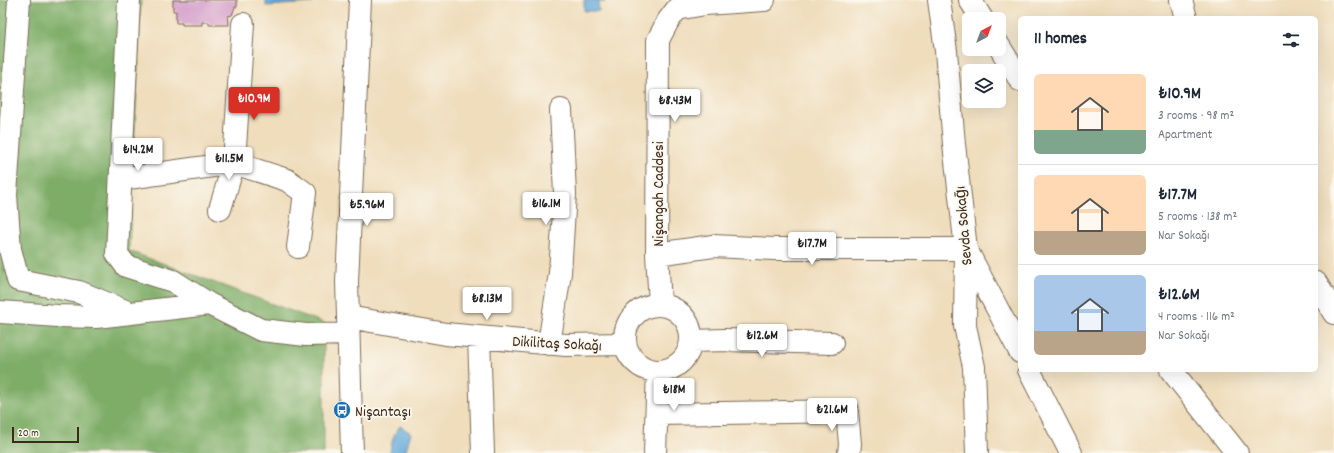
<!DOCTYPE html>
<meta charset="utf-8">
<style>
body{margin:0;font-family:Dekko,sans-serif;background:#f2f2f3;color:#1f2937;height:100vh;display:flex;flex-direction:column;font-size:15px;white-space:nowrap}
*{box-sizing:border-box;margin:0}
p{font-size:13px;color:#747a83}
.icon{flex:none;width:22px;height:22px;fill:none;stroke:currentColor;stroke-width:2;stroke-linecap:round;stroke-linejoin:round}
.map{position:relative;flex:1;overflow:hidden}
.details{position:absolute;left:1018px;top:16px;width:300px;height:356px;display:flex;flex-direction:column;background:#fff;border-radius:6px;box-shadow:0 4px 16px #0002}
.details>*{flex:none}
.needle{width:26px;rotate:41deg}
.controls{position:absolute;left:962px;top:12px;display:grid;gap:8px}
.controls a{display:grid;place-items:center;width:44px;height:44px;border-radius:6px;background:#fff;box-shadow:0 4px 16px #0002;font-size:20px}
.scale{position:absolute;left:12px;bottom:10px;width:67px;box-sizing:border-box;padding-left:4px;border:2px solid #3b2a1e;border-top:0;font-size:11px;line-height:14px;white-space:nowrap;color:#3b2a1e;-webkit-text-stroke:3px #fbf7ec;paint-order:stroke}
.price{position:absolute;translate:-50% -34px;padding:0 9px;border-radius:4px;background:#fff;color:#222;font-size:13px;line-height:26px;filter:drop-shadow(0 1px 2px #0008)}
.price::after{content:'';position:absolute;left:50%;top:24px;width:12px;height:9px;margin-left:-6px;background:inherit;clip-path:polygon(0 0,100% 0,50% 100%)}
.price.current{background:#d93025;color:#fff}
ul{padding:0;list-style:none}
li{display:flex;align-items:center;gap:12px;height:100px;padding:0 16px}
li+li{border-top:1px solid #e0e1e3}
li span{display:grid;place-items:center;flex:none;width:112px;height:80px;border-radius:6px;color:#555}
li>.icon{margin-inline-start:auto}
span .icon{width:48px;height:48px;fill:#fffc;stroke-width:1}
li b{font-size:17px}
h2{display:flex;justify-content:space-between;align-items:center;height:48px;padding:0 16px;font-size:17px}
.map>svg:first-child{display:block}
.forest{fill:#7ead67;stroke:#5c6c42}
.water{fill:#64a9d9;stroke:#506a7c}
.building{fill:#d093c7}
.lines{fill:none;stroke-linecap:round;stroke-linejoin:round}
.minor-casing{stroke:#7a6955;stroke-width:24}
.minor{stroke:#fff;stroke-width:22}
.labels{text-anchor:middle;stroke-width:3.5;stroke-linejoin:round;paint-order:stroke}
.street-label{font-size:16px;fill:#3b2a1e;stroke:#fbf7ec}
.poi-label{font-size:16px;fill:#3b2a1e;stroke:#fbf7ec;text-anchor:start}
</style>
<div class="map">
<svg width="1334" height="453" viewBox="0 0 1334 453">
<rect width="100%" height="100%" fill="#fbf7ec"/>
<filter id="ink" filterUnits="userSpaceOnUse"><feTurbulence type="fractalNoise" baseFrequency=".025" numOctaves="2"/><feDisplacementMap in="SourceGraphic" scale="8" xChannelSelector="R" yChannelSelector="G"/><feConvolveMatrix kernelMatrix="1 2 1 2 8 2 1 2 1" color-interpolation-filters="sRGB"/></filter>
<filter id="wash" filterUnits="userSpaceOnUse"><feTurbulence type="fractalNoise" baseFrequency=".012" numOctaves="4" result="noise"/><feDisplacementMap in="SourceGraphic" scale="16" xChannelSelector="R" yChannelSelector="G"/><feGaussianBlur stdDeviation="0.9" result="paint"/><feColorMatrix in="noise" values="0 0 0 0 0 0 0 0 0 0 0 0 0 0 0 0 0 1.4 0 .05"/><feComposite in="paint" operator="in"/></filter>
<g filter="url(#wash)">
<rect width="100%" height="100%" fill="#efddbc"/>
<path class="forest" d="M 0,0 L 141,0 L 129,251 L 324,323 L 324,453 L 0,453 Z"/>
<path class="water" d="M 266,0 L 312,0 L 312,3 L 266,6 Z
M 584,0 L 605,0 L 605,2 L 598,2 L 599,11 L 584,11 Z
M 400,426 L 411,433 L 405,453 L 390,453 C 391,443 394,433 400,426 Z"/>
<g id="blocks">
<path class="building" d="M 173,0 L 237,0 L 237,7 L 235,7 L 232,15 L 228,16 L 229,25 L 209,25 L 209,22 L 202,22 L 202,25 L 182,25 L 182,23 L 176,23 L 176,11 L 173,11 Z"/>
</g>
</g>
<g filter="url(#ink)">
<use href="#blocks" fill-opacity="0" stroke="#7a6955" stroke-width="1"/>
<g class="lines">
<defs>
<path id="minor" d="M 19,0 L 6,195 L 10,249 L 18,280 L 79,292 L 130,313
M 129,0 L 117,254 L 126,266 L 173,281 L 209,304
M 939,0 L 946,51 L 954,144 L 966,249 L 965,326 L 974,367 L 977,453
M 970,0 L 982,19
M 1181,0 L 1186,18
M 999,46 L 1020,80
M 121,179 L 234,163 L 287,180 L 305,193 L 298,247
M 220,209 L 234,163 L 243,24
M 657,254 L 713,246 L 774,249 L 966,249 L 1020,352
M 1316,283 L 1334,313
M 660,304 L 657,254 L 658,40 L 668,21 L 677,9 L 705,4 L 764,0
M625 338a33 33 0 1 1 66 0a33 33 0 1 1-66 0Z
M 0,312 L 58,316 L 96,317 L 209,304 L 261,330 L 306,335 L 348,334
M 348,317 L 446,334 L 566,345 L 625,344
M 479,337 L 483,453
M 692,341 L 725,340 L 832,343
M 549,344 L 560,273 L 565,194 L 561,110
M 1029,370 L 1071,453
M 1171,370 L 1237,453
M 657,414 L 847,411 L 850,444 L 849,453
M 352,453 L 347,282 L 360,0
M 655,453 L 658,371"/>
</defs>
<use href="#minor" class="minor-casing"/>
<use href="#minor" class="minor"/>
</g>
</g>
<defs>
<symbol id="bus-disc" viewBox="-11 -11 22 22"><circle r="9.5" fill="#1f6fb2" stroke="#fbf7ec"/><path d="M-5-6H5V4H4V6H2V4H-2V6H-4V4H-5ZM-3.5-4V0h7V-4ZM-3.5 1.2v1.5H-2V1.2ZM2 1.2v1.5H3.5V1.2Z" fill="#fff"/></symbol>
</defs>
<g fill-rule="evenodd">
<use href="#bus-disc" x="332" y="400" width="20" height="20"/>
</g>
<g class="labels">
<g class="street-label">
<text transform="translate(657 194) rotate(-90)" y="6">Nişangah Caddesi</text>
<text transform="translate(962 226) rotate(-95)" y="6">Sevda Sokaḡı</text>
<text transform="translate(557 342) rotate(3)" y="6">Dikilitaş Sokağı</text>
</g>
<g class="poi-label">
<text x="355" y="416">Nişantaşı</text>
</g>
</g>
</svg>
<div class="controls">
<a><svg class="needle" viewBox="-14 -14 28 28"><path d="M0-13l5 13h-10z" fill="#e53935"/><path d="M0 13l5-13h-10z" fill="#747a83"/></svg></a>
<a><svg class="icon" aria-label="layers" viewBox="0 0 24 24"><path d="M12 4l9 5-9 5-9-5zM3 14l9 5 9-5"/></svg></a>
</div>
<div class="scale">20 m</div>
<b class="price current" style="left:254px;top:121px">₺10.9M</b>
<b class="price" style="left:675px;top:123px">₺8.43M</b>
<b class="price" style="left:138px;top:172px">₺14.2M</b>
<b class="price" style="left:229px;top:181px">₺11.5M</b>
<b class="price" style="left:546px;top:226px">₺16.1M</b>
<b class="price" style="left:367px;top:227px">₺5.96M</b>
<b class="price" style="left:812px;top:266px">₺17.7M</b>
<b class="price" style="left:487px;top:321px">₺8.13M</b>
<b class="price" style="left:762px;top:358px">₺12.6M</b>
<b class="price" style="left:674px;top:412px">₺18M</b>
<b class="price" style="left:832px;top:432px">₺21.6M</b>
<section class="details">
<h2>11 homes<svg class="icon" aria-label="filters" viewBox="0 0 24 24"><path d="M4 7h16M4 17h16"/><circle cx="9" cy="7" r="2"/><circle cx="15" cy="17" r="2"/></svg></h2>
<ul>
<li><span style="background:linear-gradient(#ffd9b3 70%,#7fa58c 0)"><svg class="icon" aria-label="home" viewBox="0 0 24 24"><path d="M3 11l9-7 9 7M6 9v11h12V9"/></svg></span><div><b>₺10.9M</b><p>3 rooms · 98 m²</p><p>Apartment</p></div></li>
<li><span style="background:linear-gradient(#ffd9b3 70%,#b9a48a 0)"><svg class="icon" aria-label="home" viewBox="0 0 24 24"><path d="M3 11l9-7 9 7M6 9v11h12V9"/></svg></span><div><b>₺17.7M</b><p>5 rooms · 138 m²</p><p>Nar Sokağı</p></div></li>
<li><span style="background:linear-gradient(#a9c7e8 70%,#b9a48a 0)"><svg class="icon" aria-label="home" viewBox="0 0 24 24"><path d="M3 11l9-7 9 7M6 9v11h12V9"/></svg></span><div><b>₺12.6M</b><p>4 rooms · 116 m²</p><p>Nar Sokağı</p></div></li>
</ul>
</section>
</div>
